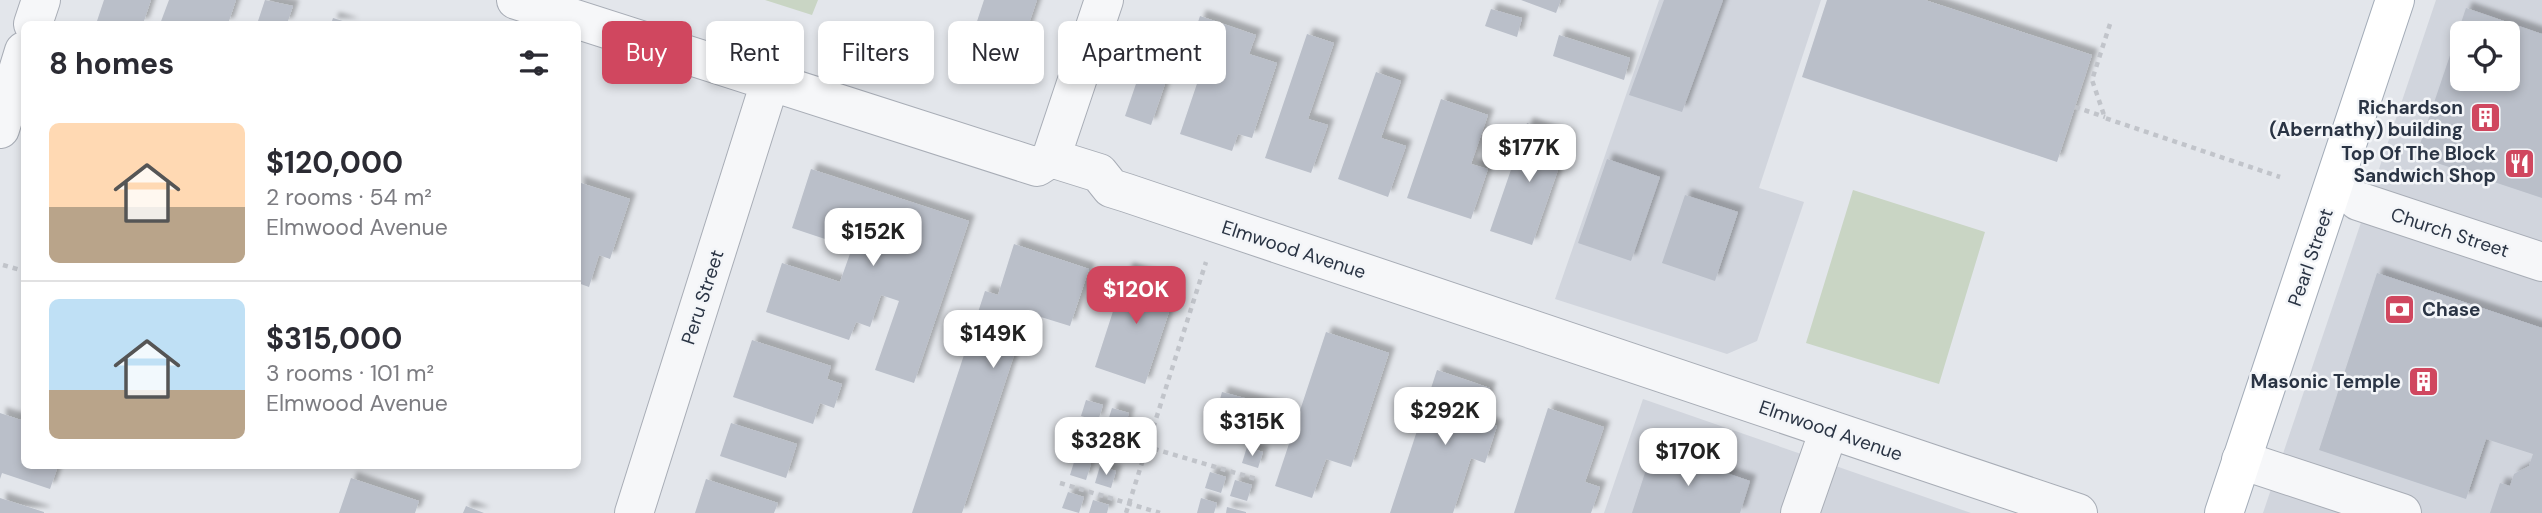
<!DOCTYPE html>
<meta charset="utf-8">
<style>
body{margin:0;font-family:"DM Sans",sans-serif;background:#f2f2f3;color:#2b2b33;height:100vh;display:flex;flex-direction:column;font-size:26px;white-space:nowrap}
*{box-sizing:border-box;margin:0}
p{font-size:23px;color:#7c7c81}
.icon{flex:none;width:38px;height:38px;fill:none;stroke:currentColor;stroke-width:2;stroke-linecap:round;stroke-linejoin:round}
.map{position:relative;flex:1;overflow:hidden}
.drawer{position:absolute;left:21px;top:21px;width:560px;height:448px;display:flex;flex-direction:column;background:#fff;border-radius:10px;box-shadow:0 4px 10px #0003}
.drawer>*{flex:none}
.hud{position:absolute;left:602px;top:21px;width:665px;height:63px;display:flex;gap:14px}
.controls{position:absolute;left:2450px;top:21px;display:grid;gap:14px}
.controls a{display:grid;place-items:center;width:70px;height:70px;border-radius:10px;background:#fff;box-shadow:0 4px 10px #0003;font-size:35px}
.price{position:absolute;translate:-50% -60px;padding:0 16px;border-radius:14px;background:#fff;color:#222;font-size:23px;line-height:46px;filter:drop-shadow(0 2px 4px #0008)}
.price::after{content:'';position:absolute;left:50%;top:42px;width:21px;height:16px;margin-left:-10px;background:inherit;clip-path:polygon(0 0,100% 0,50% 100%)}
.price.selected{background:#d0475f;color:#fff}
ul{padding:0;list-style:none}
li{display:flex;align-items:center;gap:21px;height:175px;padding:0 28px}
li+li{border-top:2px solid #e1e1e2}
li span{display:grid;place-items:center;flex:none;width:196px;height:140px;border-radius:10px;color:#555}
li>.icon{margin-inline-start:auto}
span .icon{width:84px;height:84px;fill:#fffc;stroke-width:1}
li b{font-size:30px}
h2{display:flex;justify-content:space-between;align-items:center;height:84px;padding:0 28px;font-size:30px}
.chip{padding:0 24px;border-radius:10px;background:#fff;box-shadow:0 4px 10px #0003;font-size:24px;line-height:63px}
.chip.selected{background:#d0475f;color:#fff}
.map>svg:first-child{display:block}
.built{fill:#d1d5dd;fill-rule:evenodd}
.green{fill:#c9d5c4}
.building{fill:#babfc9;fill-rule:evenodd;filter:url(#shadow)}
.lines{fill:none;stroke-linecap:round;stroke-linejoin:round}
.minor-casing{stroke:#a8adb6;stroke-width:40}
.major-casing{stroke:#a2abb7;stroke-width:40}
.path{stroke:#c1c4ca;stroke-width:4.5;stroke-dasharray:5 5;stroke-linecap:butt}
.minor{stroke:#f6f7f9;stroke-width:38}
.major{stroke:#fff;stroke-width:38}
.labels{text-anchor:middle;stroke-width:5;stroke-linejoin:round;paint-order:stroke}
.poi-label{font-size:19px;font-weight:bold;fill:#2a3444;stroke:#f3f5f8;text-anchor:end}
.street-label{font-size:19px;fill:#2a3444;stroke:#f3f5f8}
</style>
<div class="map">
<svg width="2542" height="513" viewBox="0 0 2542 513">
<defs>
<filter id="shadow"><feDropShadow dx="6" dy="-6" stdDeviation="2" flood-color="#0004"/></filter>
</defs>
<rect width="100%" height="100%" fill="#e3e6eb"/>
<path class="built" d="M 1659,0 L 1821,0 L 1759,188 L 1804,202 L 1757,341 L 1727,354 L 1555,299 Z
M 2436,0 L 2542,0 L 2542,513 L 2263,513 ZM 2462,33 L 2508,33 L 2508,79 L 2462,79 Z
M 1643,399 L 1971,513 L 1604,513 Z"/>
<path class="green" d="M 765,0 L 818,0 L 812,15 Z
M 1853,190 L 1985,232 L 1939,384 L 1806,343 Z"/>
<path class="building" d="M 104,0 L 151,0 L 143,24 L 96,24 Z
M 169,0 L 236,0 L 228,24 L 160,24 Z
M 265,0 L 293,6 L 287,24 L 257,24 Z
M 984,0 L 1037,0 L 1013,70 L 966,55 Z
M 1521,0 L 1561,0 L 1556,13 Z
M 1664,0 L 1723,0 L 1682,112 L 1629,95 Z
M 1827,0 L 1925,0 L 2092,55 L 2057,162 L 1802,77 Z
M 2466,8 L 2542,34 L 2542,198 L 2416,156 ZM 2462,33 L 2508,33 L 2508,79 L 2462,79 Z
M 1491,9 L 1522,18 L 1517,37 L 1485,26 Z
M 1200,16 L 1256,35 L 1249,54 L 1277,63 L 1252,138 L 1238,134 L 1232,151 L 1180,134 L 1207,54 L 1189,49 Z
M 333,18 L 353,24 L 331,24 Z
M 1153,34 L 1179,43 L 1151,125 L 1125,116 Z
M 1307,34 L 1334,43 L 1308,119 L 1328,125 L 1311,173 L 1265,158 Z
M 1559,35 L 1630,58 L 1624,80 L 1553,56 Z
M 1376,72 L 1401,81 L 1381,138 L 1406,146 L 1388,197 L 1338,179 Z
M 1441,99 L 1488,115 L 1471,164 L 1488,169 L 1471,219 L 1407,198 Z
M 1527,123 L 1569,138 L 1532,245 L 1490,231 Z
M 1607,159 L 1660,177 L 1631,261 L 1578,243 Z
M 811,169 L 969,221 L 914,383 L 875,370 L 899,301 L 881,295 L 870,327 L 856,322 L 849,340 L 766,312 L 782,263 L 840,282 L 852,248 L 792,228 Z
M 578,182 L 630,199 L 610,259 L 599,255 L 589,287 L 578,283 Z
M 1685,195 L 1738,212 L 1715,281 L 1662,263 Z
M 1014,244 L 1089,269 L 1070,326 L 1028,313 L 962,513 L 912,513 L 985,291 L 998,295 Z
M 1127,268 L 1178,285 L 1145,384 L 1095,367 Z
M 2377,273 L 2542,328 L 2542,513 L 2490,513 L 2500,483 L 2510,486 L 2514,474 L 2529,466 L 2533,454 L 2486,439 L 2466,499 L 2319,450 Z
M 1326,332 L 1389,353 L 1351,467 L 1326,459 L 1312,498 L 1275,486 Z
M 752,340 L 831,366 L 827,379 L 842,384 L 834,408 L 820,403 L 813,424 L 733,397 Z
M 1437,370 L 1490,388 L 1480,420 L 1497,426 L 1485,463 L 1471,458 L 1453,513 L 1390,513 Z
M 1222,392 L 1279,407 L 1271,434 L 1215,418 Z
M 1086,400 L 1103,405 L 1098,421 L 1081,416 Z
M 1112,408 L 1129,413 L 1124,430 L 1107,424 Z
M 1548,408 L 1604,427 L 1585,482 L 1600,487 L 1591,513 L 1514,513 Z
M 0,413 L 24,421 L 24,466 L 58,466 L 50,489 L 2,473 L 0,479 Z
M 731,423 L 797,444 L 786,478 L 720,456 Z
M 1083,434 L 1099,439 L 1094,455 L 1077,450 Z
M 1108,441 L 1124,446 L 1120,463 L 1103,458 Z
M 1247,447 L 1263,452 L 1258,468 L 1242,463 Z
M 1653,448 L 1750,481 L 1740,513 L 1632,513 Z
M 1075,459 L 1091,464 L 1086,480 L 1070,475 Z
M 1100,466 L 1116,471 L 1111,488 L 1095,483 Z
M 1210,472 L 1226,477 L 1221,493 L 1205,488 Z
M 351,478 L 419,501 L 415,513 L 339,513 Z
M 706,479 L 778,503 L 774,513 L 695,513 Z
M 1235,480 L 1252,485 L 1247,501 L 1230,496 Z
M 1068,492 L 1084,497 L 1079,513 L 1062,508 Z
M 0,498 L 44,512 L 44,513 L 0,513 Z
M 1201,498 L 1217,503 L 1214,513 L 1197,513 Z
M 1093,500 L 1109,505 L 1107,513 L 1089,513 Z
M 466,506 L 484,513 L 463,513 Z
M 1227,507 L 1246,512 L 1246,513 L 1226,513 Z"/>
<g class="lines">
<defs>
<path id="minor" d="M 516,0 L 1037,167 L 1051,158 L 1104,0
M 33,24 L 41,0
M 0,129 L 24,51
M 1051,158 L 1099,173 L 1111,188 L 1127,193 L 2078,513
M 2358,201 L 2542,262
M 2241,460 L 2402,513
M 634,513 L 770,82
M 1800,513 L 1829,430"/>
<path id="major" d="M 2224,513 L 2395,0"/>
</defs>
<use href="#minor" class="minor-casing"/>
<use href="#major" class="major-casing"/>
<path class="path" d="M 2110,24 L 2092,80 L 2105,118 L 2280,177
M 2075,107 L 2105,117
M 3,265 L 24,271
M 1077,426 L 1256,479
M 1060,483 L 1160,513
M 1126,513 L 1206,262"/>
<use href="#minor" class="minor"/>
<use href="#major" class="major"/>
</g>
<defs>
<symbol id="building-square" viewBox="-11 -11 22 22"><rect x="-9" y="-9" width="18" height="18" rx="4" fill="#d0475f" stroke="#f3f5f8"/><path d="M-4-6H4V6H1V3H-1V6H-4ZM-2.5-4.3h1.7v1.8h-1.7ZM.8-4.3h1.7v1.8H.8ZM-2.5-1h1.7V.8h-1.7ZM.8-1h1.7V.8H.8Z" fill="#fff"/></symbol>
<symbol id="restaurant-square" viewBox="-11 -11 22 22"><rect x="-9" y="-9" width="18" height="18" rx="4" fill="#d0475f" stroke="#f3f5f8"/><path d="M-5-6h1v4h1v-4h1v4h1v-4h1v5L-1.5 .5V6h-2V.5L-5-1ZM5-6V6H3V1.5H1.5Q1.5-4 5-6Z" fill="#fff"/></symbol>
<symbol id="bank-square" viewBox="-11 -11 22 22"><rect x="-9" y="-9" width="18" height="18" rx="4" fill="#d0475f" stroke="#f3f5f8"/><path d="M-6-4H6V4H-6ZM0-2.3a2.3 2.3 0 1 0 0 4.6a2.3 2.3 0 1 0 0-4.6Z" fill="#fff"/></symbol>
</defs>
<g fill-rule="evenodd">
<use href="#building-square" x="2468" y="100" width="35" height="35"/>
<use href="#restaurant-square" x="2502" y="146" width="35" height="35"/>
<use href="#bank-square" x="2382" y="292" width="35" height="35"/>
<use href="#building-square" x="2406" y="364" width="35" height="35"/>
</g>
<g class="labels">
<g class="poi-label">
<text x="2463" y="114">Richardson<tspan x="2463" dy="22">(Abernathy) building</tspan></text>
<text x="2496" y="160">Top Of The Block<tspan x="2496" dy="22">Sandwich Shop</tspan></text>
<text x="2422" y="316" text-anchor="start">Chase</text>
<text x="2401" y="388">Masonic Temple</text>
</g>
<g class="street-label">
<text transform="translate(2450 232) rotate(18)" y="7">Church Street</text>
<text transform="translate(1294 249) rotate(18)" y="7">Elmwood Avenue</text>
<text transform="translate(2310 257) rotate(-71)" y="7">Pearl Street</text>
<text transform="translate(702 297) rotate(-72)" y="7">Peru Street</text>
<text transform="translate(1831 430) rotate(19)" y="7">Elmwood Avenue</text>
</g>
</g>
</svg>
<div class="controls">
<a><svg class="icon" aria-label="locate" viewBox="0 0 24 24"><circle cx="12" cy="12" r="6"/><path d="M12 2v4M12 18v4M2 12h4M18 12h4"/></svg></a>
</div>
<b class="price" style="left:1529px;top:184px">$177K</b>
<b class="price" style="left:873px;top:268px">$152K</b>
<b class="price selected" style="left:1136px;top:326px">$120K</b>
<b class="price" style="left:993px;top:370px">$149K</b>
<b class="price" style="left:1445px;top:447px">$292K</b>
<b class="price" style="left:1252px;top:458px">$315K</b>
<b class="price" style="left:1106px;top:477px">$328K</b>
<b class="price" style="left:1688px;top:488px">$170K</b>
<div class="hud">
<a class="chip selected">Buy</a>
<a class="chip">Rent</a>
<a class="chip">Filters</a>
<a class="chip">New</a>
<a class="chip">Apartment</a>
</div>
<section class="drawer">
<h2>8 homes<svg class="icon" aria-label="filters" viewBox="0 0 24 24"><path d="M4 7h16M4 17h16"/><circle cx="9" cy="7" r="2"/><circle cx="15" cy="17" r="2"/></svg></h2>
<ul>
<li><span style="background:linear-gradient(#ffd9b3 60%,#b9a48a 0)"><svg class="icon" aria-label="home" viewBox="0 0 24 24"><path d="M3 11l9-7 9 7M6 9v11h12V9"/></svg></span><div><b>$120,000</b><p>2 rooms · 54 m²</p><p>Elmwood Avenue</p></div></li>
<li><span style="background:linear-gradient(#bfe0f5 65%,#b9a48a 0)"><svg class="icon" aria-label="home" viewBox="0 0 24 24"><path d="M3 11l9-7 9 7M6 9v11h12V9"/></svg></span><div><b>$315,000</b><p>3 rooms · 101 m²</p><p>Elmwood Avenue</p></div></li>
</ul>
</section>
</div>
